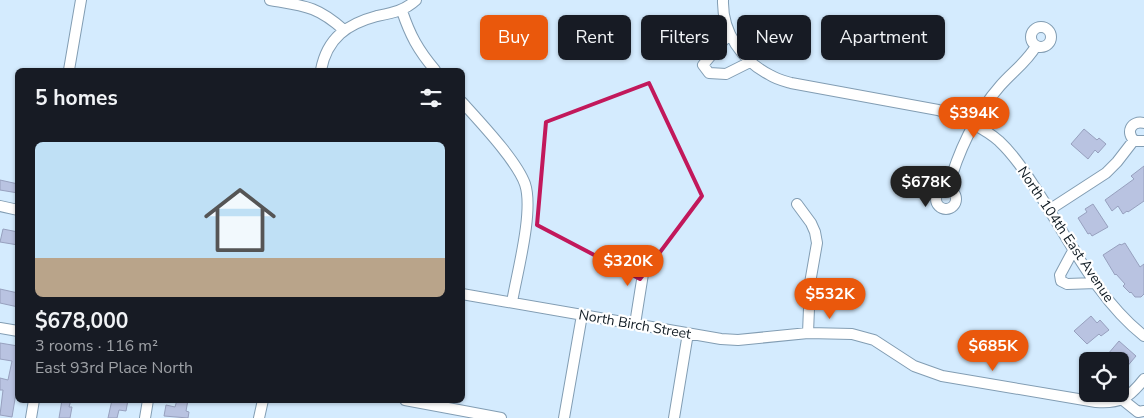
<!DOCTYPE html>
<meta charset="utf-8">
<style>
body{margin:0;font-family:"Nunito Sans",sans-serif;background:#242831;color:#f1f3f6;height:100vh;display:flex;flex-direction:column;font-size:19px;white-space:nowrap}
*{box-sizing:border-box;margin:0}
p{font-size:16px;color:#9ea1a6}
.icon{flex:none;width:28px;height:28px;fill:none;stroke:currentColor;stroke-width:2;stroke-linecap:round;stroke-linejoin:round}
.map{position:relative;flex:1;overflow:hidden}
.drawer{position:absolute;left:15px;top:68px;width:450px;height:335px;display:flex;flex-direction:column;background:#171b24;border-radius:8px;box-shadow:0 1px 4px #0004}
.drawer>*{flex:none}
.top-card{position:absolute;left:480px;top:15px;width:475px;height:45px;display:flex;gap:10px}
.fabs{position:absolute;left:1079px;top:352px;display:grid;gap:10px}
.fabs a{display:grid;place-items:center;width:50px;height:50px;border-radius:8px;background:#171b24;box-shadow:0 1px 4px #0004;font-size:25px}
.price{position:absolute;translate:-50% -42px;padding:0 11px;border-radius:18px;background:#ea580c;color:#fff;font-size:16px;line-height:32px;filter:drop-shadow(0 1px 2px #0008)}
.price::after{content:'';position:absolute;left:50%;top:30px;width:15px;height:11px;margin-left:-8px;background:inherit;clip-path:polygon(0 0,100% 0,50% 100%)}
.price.on{background:#222;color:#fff}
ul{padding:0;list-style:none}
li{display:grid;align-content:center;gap:10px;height:265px;padding:0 20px}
li span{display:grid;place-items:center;height:155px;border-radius:8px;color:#555}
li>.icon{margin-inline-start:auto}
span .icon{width:90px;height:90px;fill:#fffc;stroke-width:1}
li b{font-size:21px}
h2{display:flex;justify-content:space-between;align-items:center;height:60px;padding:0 20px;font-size:21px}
.tag{padding:0 18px;border-radius:8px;background:#171b24;box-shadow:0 1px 4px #0004;font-size:18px;line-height:45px}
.tag.on{background:#ea580c;color:#fff}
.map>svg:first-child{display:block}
.building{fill:#b9c3e1;stroke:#97a0be}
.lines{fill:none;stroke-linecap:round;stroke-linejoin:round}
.minor-casing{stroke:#829db3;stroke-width:12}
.minor{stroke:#fff;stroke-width:10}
.marked{fill:none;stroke:#c2185b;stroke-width:4;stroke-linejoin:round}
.labels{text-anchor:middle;stroke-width:4.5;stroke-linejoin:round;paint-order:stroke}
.street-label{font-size:14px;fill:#101b23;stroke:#fff}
</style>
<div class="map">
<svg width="1144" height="418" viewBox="0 0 1144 418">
<rect width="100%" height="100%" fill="#d4ebfe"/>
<path class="building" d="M 1084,129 L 1097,140 L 1099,138 L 1106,144 L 1098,153 L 1095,150 L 1088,159 L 1071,144 Z
M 1144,166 L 1144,201 L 1128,212 L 1127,211 L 1123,214 L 1118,206 L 1112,211 L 1105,200 L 1134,179 L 1131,176 Z
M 0,180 L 18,184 L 18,193 L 0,190 Z
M 1093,204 L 1108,227 L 1092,236 L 1090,233 L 1088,234 L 1078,218 L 1087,212 L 1085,209 Z
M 3,229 L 18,232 L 18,245 L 0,242 Z
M 1125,243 L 1140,267 L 1144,264 L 1144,294 L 1141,297 L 1135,297 L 1131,292 L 1130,293 L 1123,286 L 1125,284 L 1116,274 L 1115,275 L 1103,255 L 1120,244 L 1121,245 Z
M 0,289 L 18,293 L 18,307 L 0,303 Z
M 1091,316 L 1097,323 L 1100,320 L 1109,330 L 1101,336 L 1099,334 L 1087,344 L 1074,331 Z
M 1119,341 L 1136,356 L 1120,375 L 1120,361 L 1102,361 Z
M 0,343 L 18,346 L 18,381 L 12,417 L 0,415 L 3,390 L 0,390 L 0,378 L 8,380 L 12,361 L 0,359 Z
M 62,400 L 71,400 L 69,407 L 72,407 L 70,418 L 59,418 Z
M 112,400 L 128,400 L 126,411 L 119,410 L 117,418 L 108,418 Z
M 177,400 L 188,400 L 186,411 L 189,412 L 188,418 L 164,416 L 166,405 L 175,407 Z"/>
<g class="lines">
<defs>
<path id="minor" d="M 270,0 C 305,6 317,6 344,30
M 723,0 C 722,32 742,61 770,75 C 776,79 784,81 791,83 L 938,110 C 959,117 982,126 999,141 C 1014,155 1025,172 1036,189 C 1069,239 1096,298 1144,336
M 402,11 C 410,35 418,50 435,70
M1031 37a10 10 0 1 1 20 0a10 10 0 1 1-20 0Z
M 729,34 L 703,65 L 709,73 L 726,74 L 750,62
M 69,70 L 81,0
M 321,70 C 327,38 347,24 377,16 C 392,13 404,11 416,0
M 462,102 C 480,122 517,161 525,184 C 534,211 517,273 512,302
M 1144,123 C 1131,120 1125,133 1135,141 L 1144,141
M 948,189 C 957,154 976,113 1000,86 C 1012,72 1027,62 1036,46
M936 199a10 10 0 1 1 20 0a10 10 0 1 1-20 0Z
M 797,204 L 811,223 L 815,232 L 817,243 L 810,283 L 808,333
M 0,206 L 18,210
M 1049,210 L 1106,173 L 1117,162 L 1134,140
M 1074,249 L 1060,275 L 1061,281 L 1067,284 L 1096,283
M 462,294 L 721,339 L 738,340 L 808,333 L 852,334 L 874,340 L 914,366 L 942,376 L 1096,402 C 1120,404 1129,398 1144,379
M 635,324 L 646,255
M 0,328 L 18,331
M 405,400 L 501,418
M 1123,400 L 1138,412 L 1144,411
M 31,418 L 34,400
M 145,418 L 148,400
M 259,418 L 263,400
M 564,418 L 582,315
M 674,418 L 688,333"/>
</defs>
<use href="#minor" class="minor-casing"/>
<use href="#minor" class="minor"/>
</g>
<path class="marked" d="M 649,83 L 702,196 L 640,279 L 537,225 L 546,122 Z"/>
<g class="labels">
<g class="street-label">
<text transform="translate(1066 234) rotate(56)" y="5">North 104th East Avenue</text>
<text transform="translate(635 324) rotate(10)" y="5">North Birch Street</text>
</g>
</g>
</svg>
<div class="fabs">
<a><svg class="icon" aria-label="locate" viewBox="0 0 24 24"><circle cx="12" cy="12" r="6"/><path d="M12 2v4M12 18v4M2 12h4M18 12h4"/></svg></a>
</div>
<b class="price" style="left:974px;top:139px">$394K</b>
<b class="price on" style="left:926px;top:208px">$678K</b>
<b class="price" style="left:628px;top:287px">$320K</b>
<b class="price" style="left:830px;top:320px">$532K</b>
<b class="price" style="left:993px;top:372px">$685K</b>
<div class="top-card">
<a class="tag on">Buy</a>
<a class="tag">Rent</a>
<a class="tag">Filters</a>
<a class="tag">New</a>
<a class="tag">Apartment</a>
</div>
<section class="drawer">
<h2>5 homes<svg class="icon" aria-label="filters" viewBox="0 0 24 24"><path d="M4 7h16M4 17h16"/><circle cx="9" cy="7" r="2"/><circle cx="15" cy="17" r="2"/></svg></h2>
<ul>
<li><span style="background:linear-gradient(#bfe0f5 75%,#b9a48a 0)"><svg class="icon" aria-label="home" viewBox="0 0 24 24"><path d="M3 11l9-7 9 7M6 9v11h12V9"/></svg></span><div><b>$678,000</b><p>3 rooms · 116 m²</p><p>East 93rd Place North</p></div></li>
</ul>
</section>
</div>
